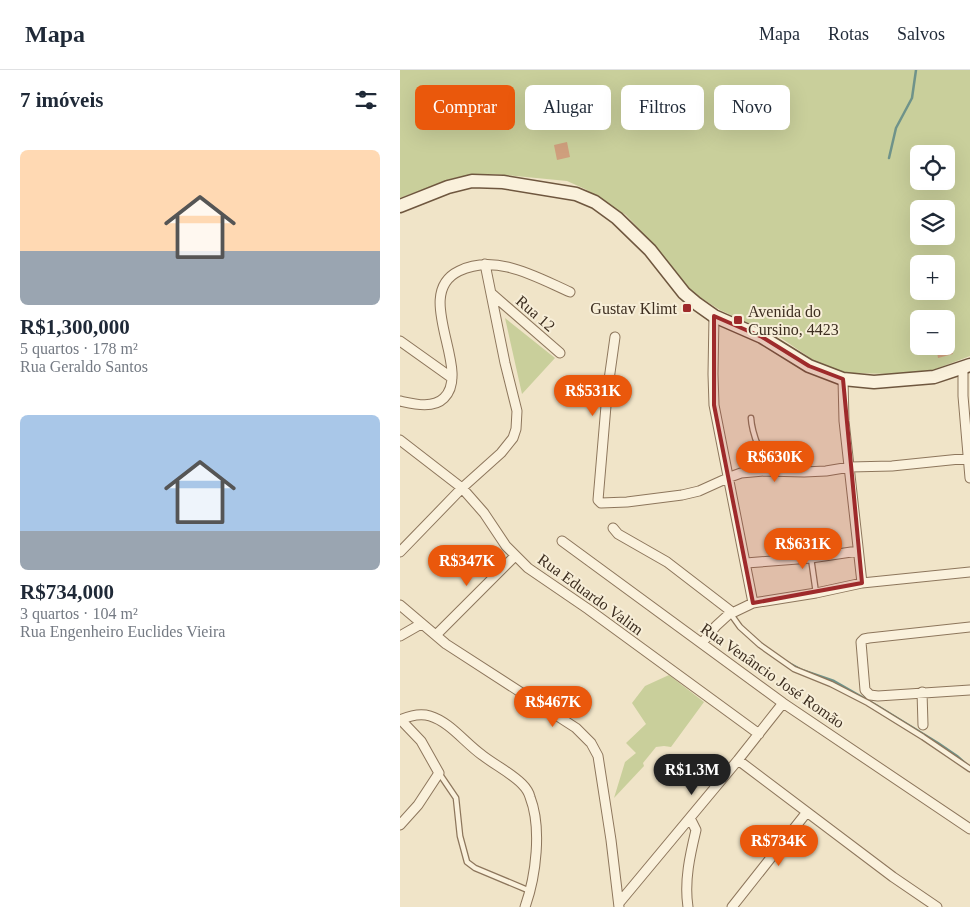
<!DOCTYPE html>
<html lang="pt">
<meta charset="utf-8">
<style>
body{margin:0;font-family:Georgia,serif;background:#f2f2f3;color:#1f2937;height:100vh;display:flex;flex-direction:column;font-size:19px;white-space:nowrap}
*{box-sizing:border-box;margin:0}
p{font-size:16px;color:#747a83}
.icon{flex:none;width:28px;height:28px;fill:none;stroke:currentColor;stroke-width:2;stroke-linecap:round;stroke-linejoin:round}
.map{position:relative;flex:1;overflow:hidden}
.panel{display:flex;flex-direction:column;background:#fff;width:400px}
.panel>*{flex:none}
.guide{position:absolute;left:15px;top:15px;width:475px;height:45px;display:flex;gap:10px}
.fabs{position:absolute;left:510px;top:75px;display:grid;gap:10px}
.fabs a{display:grid;place-items:center;width:45px;height:45px;border-radius:8px;background:#fff;box-shadow:0 5px 20px #0002;font-size:25px}
.price{position:absolute;translate:-50% -42px;padding:0 11px;border-radius:18px;background:#ea580c;color:#fff;font-size:16px;line-height:32px;filter:drop-shadow(0 1px 2px #0008)}
.price::after{content:'';position:absolute;left:50%;top:30px;width:15px;height:11px;margin-left:-8px;background:inherit;clip-path:polygon(0 0,100% 0,50% 100%)}
.price.on{background:#222;color:#fff}
ul{padding:0;list-style:none}
li{display:grid;align-content:center;gap:10px;height:265px;padding:0 20px}
li span{display:grid;place-items:center;height:155px;border-radius:8px;color:#555}
li>.icon{margin-inline-start:auto}
span .icon{width:90px;height:90px;fill:#fffc;stroke-width:1}
li b{font-size:21px}
h2{display:flex;justify-content:space-between;align-items:center;height:60px;padding:0 20px;font-size:21px}
.tag{padding:0 18px;border-radius:8px;background:#fff;box-shadow:0 5px 20px #0002;font-size:18px;line-height:45px}
.tag.on{background:#ea580c;color:#fff}
header{display:flex;align-items:center;gap:30px;box-sizing:border-box;height:70px;padding:0 25px;background:#fff;border-bottom:1px solid #e0e1e3}
header strong{font-size:24px}
nav{display:flex;gap:28px;margin-inline-start:auto;font-size:18px}
main{display:flex;flex:1;min-height:0}
.map>svg:first-child{display:block}
.green{fill:#c9cf9b;fill-rule:evenodd}
.lines{fill:none;stroke-linecap:round;stroke-linejoin:round}
.stream{stroke:#6f938a;stroke-width:2.5}
.building{fill:#cf9f7d}
.service-casing{stroke:#8d765c;stroke-width:7}
.minor-casing{stroke:#8d765c;stroke-width:11}
.secondary-casing{stroke:#6f573f;stroke-width:15}
.service{stroke:#faf1dc;stroke-width:4.5}
.minor{stroke:#faf1dc;stroke-width:9}
.secondary{stroke:#faf1dc;stroke-width:12}
.marked{fill:#9e2a2b;fill-opacity:0.2;stroke:#9e2a2b;stroke-width:4;stroke-linejoin:round}
.poi-dot{fill:#9e2a2b;stroke:#f7eed8;stroke-width:2}
.labels{text-anchor:middle;stroke-width:4;stroke-linejoin:round;paint-order:stroke}
.poi-label{font-size:16px;fill:#3d2e20;stroke:#f7eed8;text-anchor:end}
.street-label{font-size:16px;fill:#3d2e20;stroke:#f7eed8}
</style>
<header>
<strong>Mapa</strong>
<nav><a>Mapa</a><a>Rotas</a><a>Salvos</a></nav>
</header>
<main>
<section class="panel">
<h2>7 imóveis<svg class="icon" aria-label="filters" viewBox="0 0 24 24"><path d="M4 7h16M4 17h16"/><circle cx="9" cy="7" r="2"/><circle cx="15" cy="17" r="2"/></svg></h2>
<ul>
<li><span style="background:linear-gradient(#ffd9b3 65%,#9aa5b1 0)"><svg class="icon" aria-label="home" viewBox="0 0 24 24"><path d="M3 11l9-7 9 7M6 9v11h12V9"/></svg></span><div><b>R$1,300,000</b><p>5 quartos · 178 m²</p><p>Rua Geraldo Santos</p></div></li>
<li><span style="background:linear-gradient(#a9c7e8 75%,#9aa5b1 0)"><svg class="icon" aria-label="home" viewBox="0 0 24 24"><path d="M3 11l9-7 9 7M6 9v11h12V9"/></svg></span><div><b>R$734,000</b><p>3 quartos · 104 m²</p><p>Rua Engenheiro Euclides Vieira</p></div></li>
</ul>
</section>
<div class="map">
<svg width="570" height="837" viewBox="0 0 570 837">
<rect width="100%" height="100%" fill="#f0e4c8"/>
<path class="green" d="M 0,0 L 570,0 L 570,286 L 533,300 L 495,304 L 449,303 L 422,296 L 381,268 L 320,240 L 290,221 L 240,160 L 226,145 L 185,119 L 167,111 L 94,104 L 68,105 L 50,109 L 0,128 ZM 519,84 L 546,84 L 546,111 L 519,111 ZM 519,139 L 546,139 L 546,166 L 519,166 ZM 519,194 L 546,194 L 546,221 L 519,221 ZM 519,249 L 546,249 L 546,276 L 519,276 Z
M 105,248 L 155,288 L 122,324 Z
M 269,605 L 304,632 L 271,677 L 264,676 L 256,677 L 243,693 L 244,696 L 214,728 L 225,692 L 236,683 L 226,673 L 246,654 L 232,633 L 245,616 Z"/>
<g class="lines">
<path class="stream" d="M 489,88 L 496,58 L 512,28 L 516,0
M 387,592 L 402,600 L 434,611 L 476,635 L 538,673 L 557,686 L 566,694"/>
</g>
<path class="building" d="M 167,72 L 170,87 L 157,90 L 154,75 Z
M 536,276 L 551,276 L 553,284 L 538,288 Z"/>
<g class="lines">
<defs>
<path id="service" d="M 351,348 C 352,369 363,381 365,401
M 411,488 L 416,523
M 330,543 L 340,557 L 360,575 L 394,599 L 431,614 L 468,633 L 523,667 L 570,699
M 39,703 L 56,728 L 60,766 L 67,792 L 75,798 L 130,821"/>
<path id="minor" d="M 92,224 L 160,283
M 314,246 L 313,304 L 314,335 L 353,533
M 215,267 L 207,324 L 198,430 L 201,433 L 227,432 L 282,425 L 299,421 L 330,407 L 341,403 L 365,401 L 404,402 L 426,401 L 450,397 L 492,396 L 570,388
M 0,271 L 52,308
M 563,298 L 563,326 L 570,408
M 443,309 L 444,351 L 462,513
M 0,331 C 14,334 33,339 44,328 C 73,300 11,224 59,201 C 96,183 136,207 170,222
M 0,370 L 62,418 L 84,443 L 106,476 L 128,498 L 188,539 L 359,664
M 213,458 L 218,464 L 267,492 L 332,542
M 162,471 L 383,633 L 570,759
M 0,482 L 62,418 L 101,383 L 113,368 L 116,359 L 117,341 L 105,293 L 85,194
M 346,493 L 411,488 L 458,481
M 0,535 L 46,574 L 176,658 L 191,673 L 198,686 L 211,770 L 219,837
M 570,557 L 469,568 L 464,569 L 461,572 L 465,620 L 470,625 L 478,626 L 570,620
M 36,565 L 115,486
M 0,566 L 21,554
M 302,573 L 316,556 L 328,545 L 353,533 L 416,523 L 462,513 L 570,502
M 522,622 L 523,655
M 0,650 C 9,646 20,643 30,646 C 50,652 65,673 82,685 C 95,695 111,703 122,714 C 126,718 129,723 130,727 C 142,758 136,806 125,837
M 338,690 L 493,807 L 537,837
M 0,755 L 18,735 L 39,703 L 21,671 L 1,650
M 219,833 L 338,690 L 383,633
M 288,837 C 284,811 290,785 296,760 L 290,748
M 332,837 L 407,742"/>
<path id="secondary" d="M 0,136 L 48,117 L 72,111 L 103,112 L 176,124 L 195,132 L 217,148 L 250,180 L 284,223 L 297,234 L 314,246 L 362,267 L 409,296 L 443,309 L 474,312 L 534,307 L 570,295"/>
</defs>
<use href="#service" class="service-casing"/>
<use href="#minor" class="minor-casing"/>
<use href="#secondary" class="secondary-casing"/>
<use href="#service" class="service"/>
<use href="#minor" class="minor"/>
<use href="#secondary" class="secondary"/>
</g>
<path class="marked" d="M 314,246 L 362,267 L 409,296 L 443,309 L 462,513 L 353,533 L 314,335 Z"/>
<g class="poi-dot">
<rect x="282" y="233" width="10" height="10" rx="2.5"/>
<rect x="333" y="245" width="10" height="10" rx="2.5"/>
</g>
<g class="labels">
<g class="poi-label">
<text x="277" y="244">Gustav Klimt</text>
<text x="348" y="247" text-anchor="start">Avenida do<tspan x="348" dy="18">Cursino, 4423</tspan></text>
</g>
<g class="street-label">
<text transform="translate(136 243) rotate(41)" y="6">Rua 12</text>
<text transform="translate(191 524) rotate(36)" y="6">Rua Eduardo Valim</text>
<text transform="translate(373 605) rotate(35)" y="6">Rua Venâncio José Romão</text>
</g>
</g>
</svg>
<div class="fabs">
<a><svg class="icon" aria-label="locate" viewBox="0 0 24 24"><circle cx="12" cy="12" r="6"/><path d="M12 2v4M12 18v4M2 12h4M18 12h4"/></svg></a>
<a><svg class="icon" aria-label="layers" viewBox="0 0 24 24"><path d="M12 4l9 5-9 5-9-5zM3 14l9 5 9-5"/></svg></a>
<a>+</a>
<a>−</a>
</div>
<b class="price" style="left:193px;top:347px">R$531K</b>
<b class="price" style="left:375px;top:413px">R$630K</b>
<b class="price" style="left:403px;top:500px">R$631K</b>
<b class="price" style="left:67px;top:517px">R$347K</b>
<b class="price" style="left:153px;top:658px">R$467K</b>
<b class="price on" style="left:292px;top:726px">R$1.3M</b>
<b class="price" style="left:379px;top:797px">R$734K</b>
<div class="guide">
<a class="tag on">Comprar</a>
<a class="tag">Alugar</a>
<a class="tag">Filtros</a>
<a class="tag">Novo</a>
</div>
</div>
</main>
